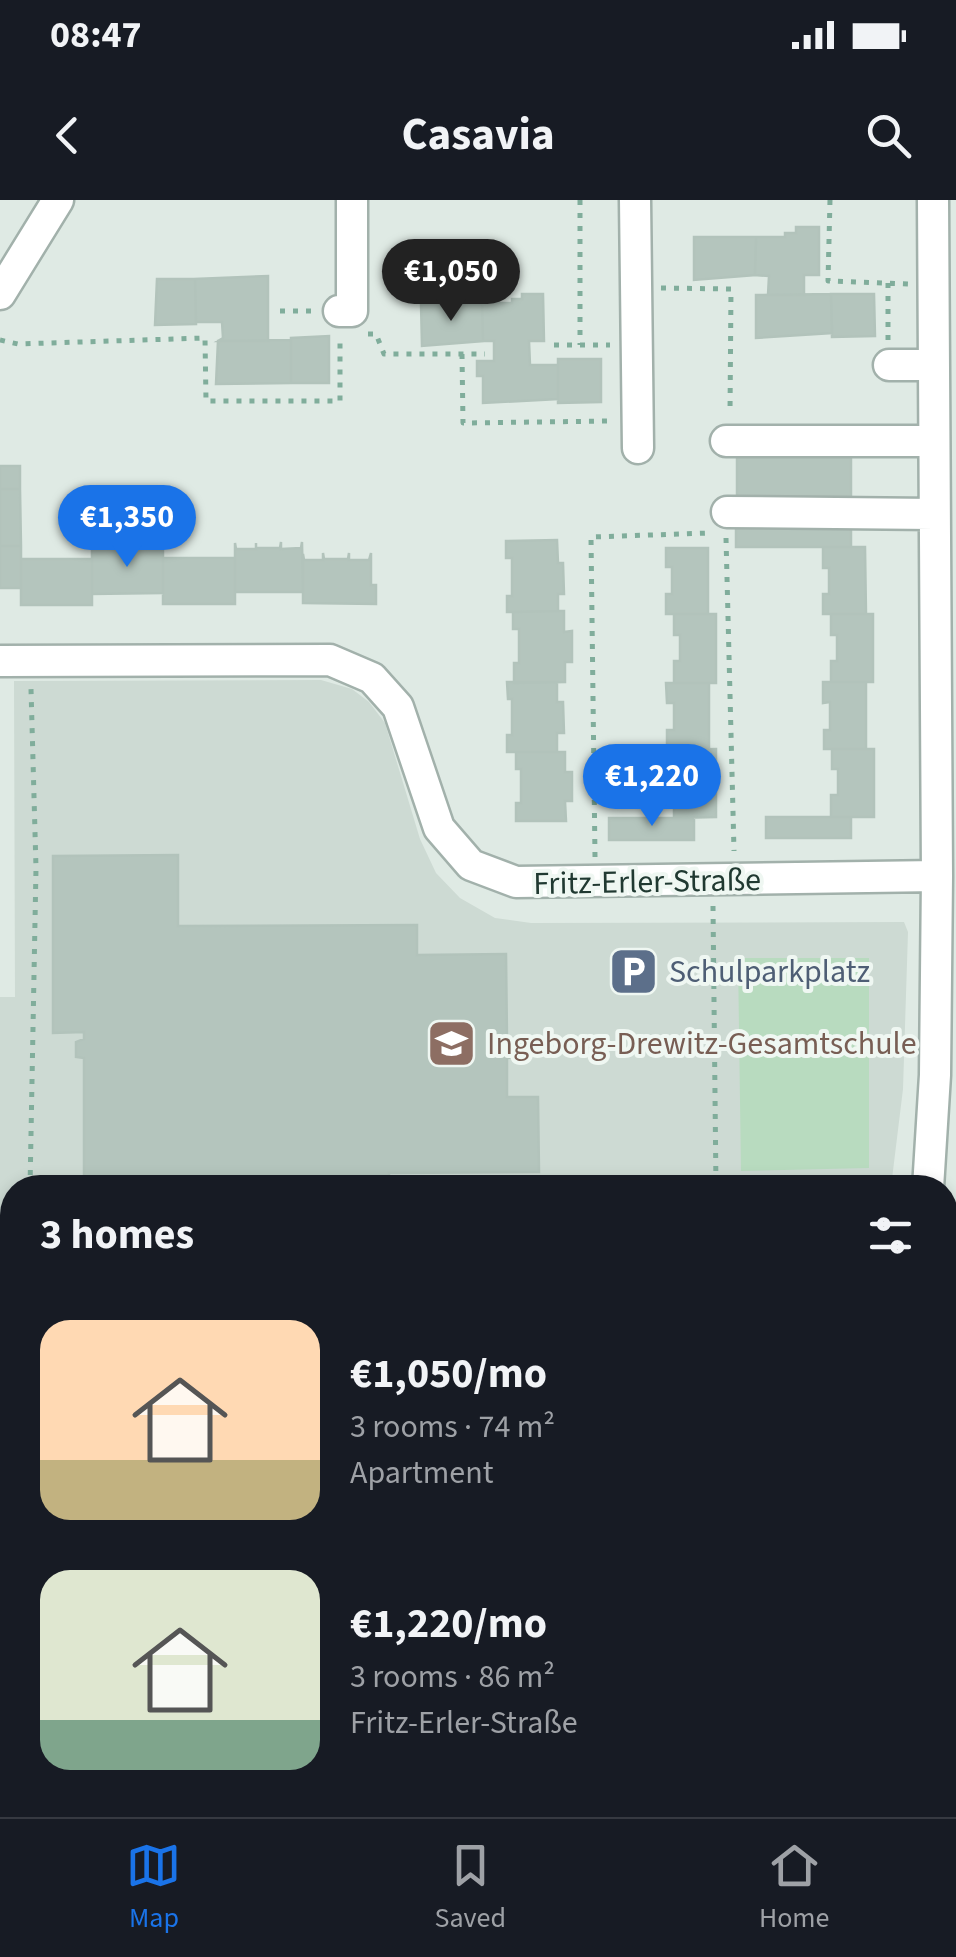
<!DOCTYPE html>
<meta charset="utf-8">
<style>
body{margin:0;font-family:"Source Sans 3",sans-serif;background:#20242c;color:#f1f3f6;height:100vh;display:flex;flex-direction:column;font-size:38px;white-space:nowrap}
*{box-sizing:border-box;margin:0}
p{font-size:32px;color:#9ea1a6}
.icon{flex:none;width:55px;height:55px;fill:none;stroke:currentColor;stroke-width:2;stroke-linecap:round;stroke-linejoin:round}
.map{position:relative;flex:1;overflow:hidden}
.details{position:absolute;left:0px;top:975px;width:958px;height:642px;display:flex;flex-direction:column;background:#171b24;border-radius:40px 40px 0 0;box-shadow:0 5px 15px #0003}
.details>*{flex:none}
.price{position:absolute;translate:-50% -85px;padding:0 22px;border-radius:35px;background:#1a73e8;color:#fff;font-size:32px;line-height:65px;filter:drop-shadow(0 2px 5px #0008)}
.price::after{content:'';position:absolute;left:50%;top:60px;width:30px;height:22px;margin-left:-15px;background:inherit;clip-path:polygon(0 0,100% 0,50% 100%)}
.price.selected{background:#222;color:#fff}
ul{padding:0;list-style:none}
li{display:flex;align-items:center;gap:30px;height:250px;padding:0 40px}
li span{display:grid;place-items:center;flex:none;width:280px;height:200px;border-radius:30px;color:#555}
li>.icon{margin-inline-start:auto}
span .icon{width:120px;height:120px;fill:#fffc;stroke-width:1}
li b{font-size:42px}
h2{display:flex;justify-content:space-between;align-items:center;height:120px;padding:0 40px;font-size:42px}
.status{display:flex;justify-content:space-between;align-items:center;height:70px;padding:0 50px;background:#171b24;direction:ltr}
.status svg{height:28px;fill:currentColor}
header{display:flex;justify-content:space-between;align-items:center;height:130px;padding:0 40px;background:#171b24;font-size:45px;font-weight:700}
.menu{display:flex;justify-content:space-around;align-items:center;height:140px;border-top:2px solid #363941;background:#171b24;font-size:28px;color:#9ea1a6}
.menu a{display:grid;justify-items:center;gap:5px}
.menu .selected{color:#1a73e8}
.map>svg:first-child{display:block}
.built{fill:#cddad3}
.green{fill:#b8dbbf}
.building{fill:#b4c5bd;stroke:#b2c3bb;stroke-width:2.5}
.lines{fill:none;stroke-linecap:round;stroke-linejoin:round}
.minor-casing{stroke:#a2b1ab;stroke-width:35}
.path{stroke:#80ad9b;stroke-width:5;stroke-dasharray:5 8;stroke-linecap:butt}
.minor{stroke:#fff;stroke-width:30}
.labels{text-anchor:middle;stroke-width:8;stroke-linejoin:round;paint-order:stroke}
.street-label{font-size:32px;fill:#203931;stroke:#eff7f2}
.service-label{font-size:32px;fill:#4e5e75;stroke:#eff7f2;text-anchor:start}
.education-label{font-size:32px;fill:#785e54;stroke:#eff7f2;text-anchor:start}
</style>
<div class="status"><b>08:47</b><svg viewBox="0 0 49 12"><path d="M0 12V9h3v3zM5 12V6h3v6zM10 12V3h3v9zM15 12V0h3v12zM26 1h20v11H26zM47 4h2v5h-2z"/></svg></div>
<header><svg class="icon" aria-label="back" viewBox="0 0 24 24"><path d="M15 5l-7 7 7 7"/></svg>Casavia<svg class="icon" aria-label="search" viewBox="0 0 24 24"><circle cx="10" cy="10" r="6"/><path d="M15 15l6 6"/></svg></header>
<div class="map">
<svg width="956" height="1617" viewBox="0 0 956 1617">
<rect width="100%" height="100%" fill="#dfeae4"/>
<path class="built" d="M 321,480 L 352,489 L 369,502 L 385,523 L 420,639 L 436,673 L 460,698 L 495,718 L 531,723 L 904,722 L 908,732 L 903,889 L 891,987 L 12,988 L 12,1114 L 2,1114 L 4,1274 L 0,1274 L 0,797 L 15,797 L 14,481 Z"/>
<path class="green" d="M 738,758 L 869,758 L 869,968 L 741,971 Z
M 2,1114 L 12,1114 L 12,1605 L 59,1605 L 59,1617 L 0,1617 L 0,1274 L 4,1273 Z"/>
<path class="building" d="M 796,27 L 819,27 L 819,75 L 804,75 L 804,95 L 768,95 L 769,76 L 755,75 L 756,37 L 785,37 L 785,33 L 796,33 Z
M 694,37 L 756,37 L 755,75 L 694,80 Z
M 268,76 L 268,141 L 218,141 L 223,138 L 222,122 L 196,122 L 195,79 Z
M 157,79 L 195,79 L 196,124 L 155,125 Z
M 522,94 L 543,94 L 544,141 L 529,141 L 530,165 L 558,165 L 558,199 L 483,203 L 483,176 L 477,176 L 477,161 L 494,161 L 494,141 L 483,141 L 482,103 L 512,103 L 512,99 L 522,99 Z
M 831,94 L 874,94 L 875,136 L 832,137 Z
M 831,94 L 832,133 L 756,138 L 756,95 Z
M 482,103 L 483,141 L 422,146 L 421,104 Z
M 329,136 L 329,183 L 291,183 L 291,138 Z
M 291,140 L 291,183 L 216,184 L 218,141 Z
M 558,159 L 601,159 L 601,202 L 558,203 Z
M 737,255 L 851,255 L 851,296 L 737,296 Z
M 0,266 L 20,266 L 20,289 L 0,289 Z
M 0,289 L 20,289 L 21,346 L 0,346 Z
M 736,327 L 851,327 L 851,347 L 736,347 Z
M 557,340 L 558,363 L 563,363 L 564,394 L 558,394 L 558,411 L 507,412 L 507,396 L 512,396 L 512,358 L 506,358 L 506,341 Z
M 281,342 L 281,349 L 301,348 L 302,342 L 303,392 L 235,392 L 235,343 L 236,349 L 256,349 L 256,343 L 256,348 L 280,348 Z
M 0,346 L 21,346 L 21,388 L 0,388 Z
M 163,347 L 163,393 L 92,394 L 92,348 Z
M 823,347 L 865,347 L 866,414 L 823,414 L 823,394 L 829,394 L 829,368 L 823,368 Z
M 666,348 L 708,348 L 708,414 L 666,414 L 666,394 L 672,394 L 672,367 L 666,367 Z
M 323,353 L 324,359 L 348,359 L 349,353 L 349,360 L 369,360 L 371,353 L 371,385 L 376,385 L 376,404 L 303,403 L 303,354 L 304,360 L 323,360 Z
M 163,358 L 235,358 L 235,404 L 163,404 Z
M 21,359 L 92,359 L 92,405 L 21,405 Z
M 558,411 L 564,411 L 564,432 L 572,431 L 572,462 L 565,462 L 565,482 L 514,483 L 514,463 L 519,463 L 519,429 L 513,429 L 513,412 Z
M 674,414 L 716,414 L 716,483 L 674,483 L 674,461 L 680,461 L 680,435 L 674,435 Z
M 831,414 L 873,414 L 873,482 L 831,482 L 831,461 L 837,461 L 837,435 L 831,435 Z
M 507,482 L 557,482 L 557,502 L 563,502 L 564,533 L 557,533 L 557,552 L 507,552 L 507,535 L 512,535 L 512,499 L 508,499 Z
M 823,482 L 866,482 L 866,549 L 824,549 L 824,530 L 830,530 L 830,502 L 823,503 Z
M 666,483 L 709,483 L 709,550 L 667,550 L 667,530 L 674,530 L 674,503 L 667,503 Z
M 716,549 L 716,617 L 674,618 L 674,594 L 680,594 L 680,571 L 674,571 L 673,550 Z
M 832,549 L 874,549 L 874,617 L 831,617 L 831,595 L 838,595 L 838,569 L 832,569 Z
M 516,552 L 565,552 L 565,572 L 572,572 L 572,601 L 565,601 L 566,621 L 516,621 L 516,603 L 521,603 L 521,569 L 516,569 Z
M 766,617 L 851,617 L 851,638 L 766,638 Z
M 609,618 L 694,618 L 694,640 L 609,640 Z
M 178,655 L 178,726 L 417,725 L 417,755 L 506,754 L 507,838 L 514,838 L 515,857 L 507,858 L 507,897 L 538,897 L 539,972 L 389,973 L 389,988 L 84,988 L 84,858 L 76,857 L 76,842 L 84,839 L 84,832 L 53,833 L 53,656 Z
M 945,1429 L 956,1429 L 956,1463 L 945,1463 Z
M 846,1605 L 876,1605 L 876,1617 L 846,1617 Z"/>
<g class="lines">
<defs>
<path id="minor" d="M 635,0 L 638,248
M 0,94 L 58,0
M 339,111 L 352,111 L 352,0
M 889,165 L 933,165
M 726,241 L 933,241
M 727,312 L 934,314
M 0,461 L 330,460 L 372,478 L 398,507 L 439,628 L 471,665 L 516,682 L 937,676
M 928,988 L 935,875 L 937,676 L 933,0
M 945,1356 L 956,1360
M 500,1605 L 500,1617
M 794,1617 L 795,1605"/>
</defs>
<use href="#minor" class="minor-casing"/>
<path class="path" d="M 580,0 L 580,145
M 830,0 L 828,81 L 909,84
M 888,83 L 888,140
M 661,88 L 731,89 L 730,213
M 280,111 L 315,111
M 368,134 L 376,134 L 384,154 L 485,154
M 0,140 L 18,144 L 205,138 L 206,201 L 340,201 L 340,138
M 554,145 L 610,145
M 462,154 L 463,223 L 611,221
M 726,338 L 734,651
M 595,657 L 591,337 L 710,333
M 713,706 L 716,988
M 30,988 L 36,668 L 31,489
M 12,1056 C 0,1074 3,1101 12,1120
M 0,1295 L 12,1295
M 0,1422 L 12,1410
M 275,1605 L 275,1617
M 280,1605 L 383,1606
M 23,1608 L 270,1605
M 165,1617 L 165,1605"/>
<use href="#minor" class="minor"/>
</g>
<defs>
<symbol id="parking-square" viewBox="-11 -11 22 22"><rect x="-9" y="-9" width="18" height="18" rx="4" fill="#5c6f8a" stroke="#eff7f2"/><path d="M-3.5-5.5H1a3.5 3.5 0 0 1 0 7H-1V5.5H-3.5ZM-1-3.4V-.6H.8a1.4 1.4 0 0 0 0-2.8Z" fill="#fff"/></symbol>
<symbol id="school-square" viewBox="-11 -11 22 22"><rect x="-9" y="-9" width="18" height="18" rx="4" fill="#8d6e63" stroke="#eff7f2"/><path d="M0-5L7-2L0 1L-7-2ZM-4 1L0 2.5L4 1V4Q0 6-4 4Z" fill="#fff"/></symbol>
</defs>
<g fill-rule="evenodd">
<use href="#parking-square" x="606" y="744" width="55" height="55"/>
<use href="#school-square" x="424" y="816" width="55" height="55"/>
</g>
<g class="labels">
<g class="street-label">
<text transform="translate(647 681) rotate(-1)" y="11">Fritz-Erler-Straße</text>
</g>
<g class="service-label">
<text x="669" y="782">Schulparkplatz</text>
</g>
<g class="education-label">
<text x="487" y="854">Ingeborg-Drewitz-Gesamtschule</text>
</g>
</g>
</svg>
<b class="price selected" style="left:451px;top:124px">€1,050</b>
<b class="price" style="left:127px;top:370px">€1,350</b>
<b class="price" style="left:652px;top:629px">€1,220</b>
<section class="details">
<h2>3 homes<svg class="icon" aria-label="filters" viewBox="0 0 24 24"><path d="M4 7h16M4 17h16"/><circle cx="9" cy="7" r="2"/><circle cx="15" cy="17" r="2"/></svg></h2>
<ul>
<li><span style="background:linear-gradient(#ffd9b3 70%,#c2b280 0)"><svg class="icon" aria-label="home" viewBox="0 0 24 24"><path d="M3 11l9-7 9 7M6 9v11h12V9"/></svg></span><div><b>€1,050/mo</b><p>3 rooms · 74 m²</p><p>Apartment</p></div></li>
<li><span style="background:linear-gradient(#dfe7d0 75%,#7fa58c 0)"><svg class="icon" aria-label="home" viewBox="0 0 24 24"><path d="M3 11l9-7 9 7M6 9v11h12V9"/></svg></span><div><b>€1,220/mo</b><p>3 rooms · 86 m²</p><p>Fritz-Erler-Straße</p></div></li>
</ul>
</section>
</div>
<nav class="menu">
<a class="selected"><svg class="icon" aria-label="map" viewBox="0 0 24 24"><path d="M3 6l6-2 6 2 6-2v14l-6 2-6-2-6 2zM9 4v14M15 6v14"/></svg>Map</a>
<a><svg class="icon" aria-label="saved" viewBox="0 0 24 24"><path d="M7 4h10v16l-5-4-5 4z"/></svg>Saved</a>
<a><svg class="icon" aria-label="home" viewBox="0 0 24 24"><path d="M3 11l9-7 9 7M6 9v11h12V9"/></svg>Home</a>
</nav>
